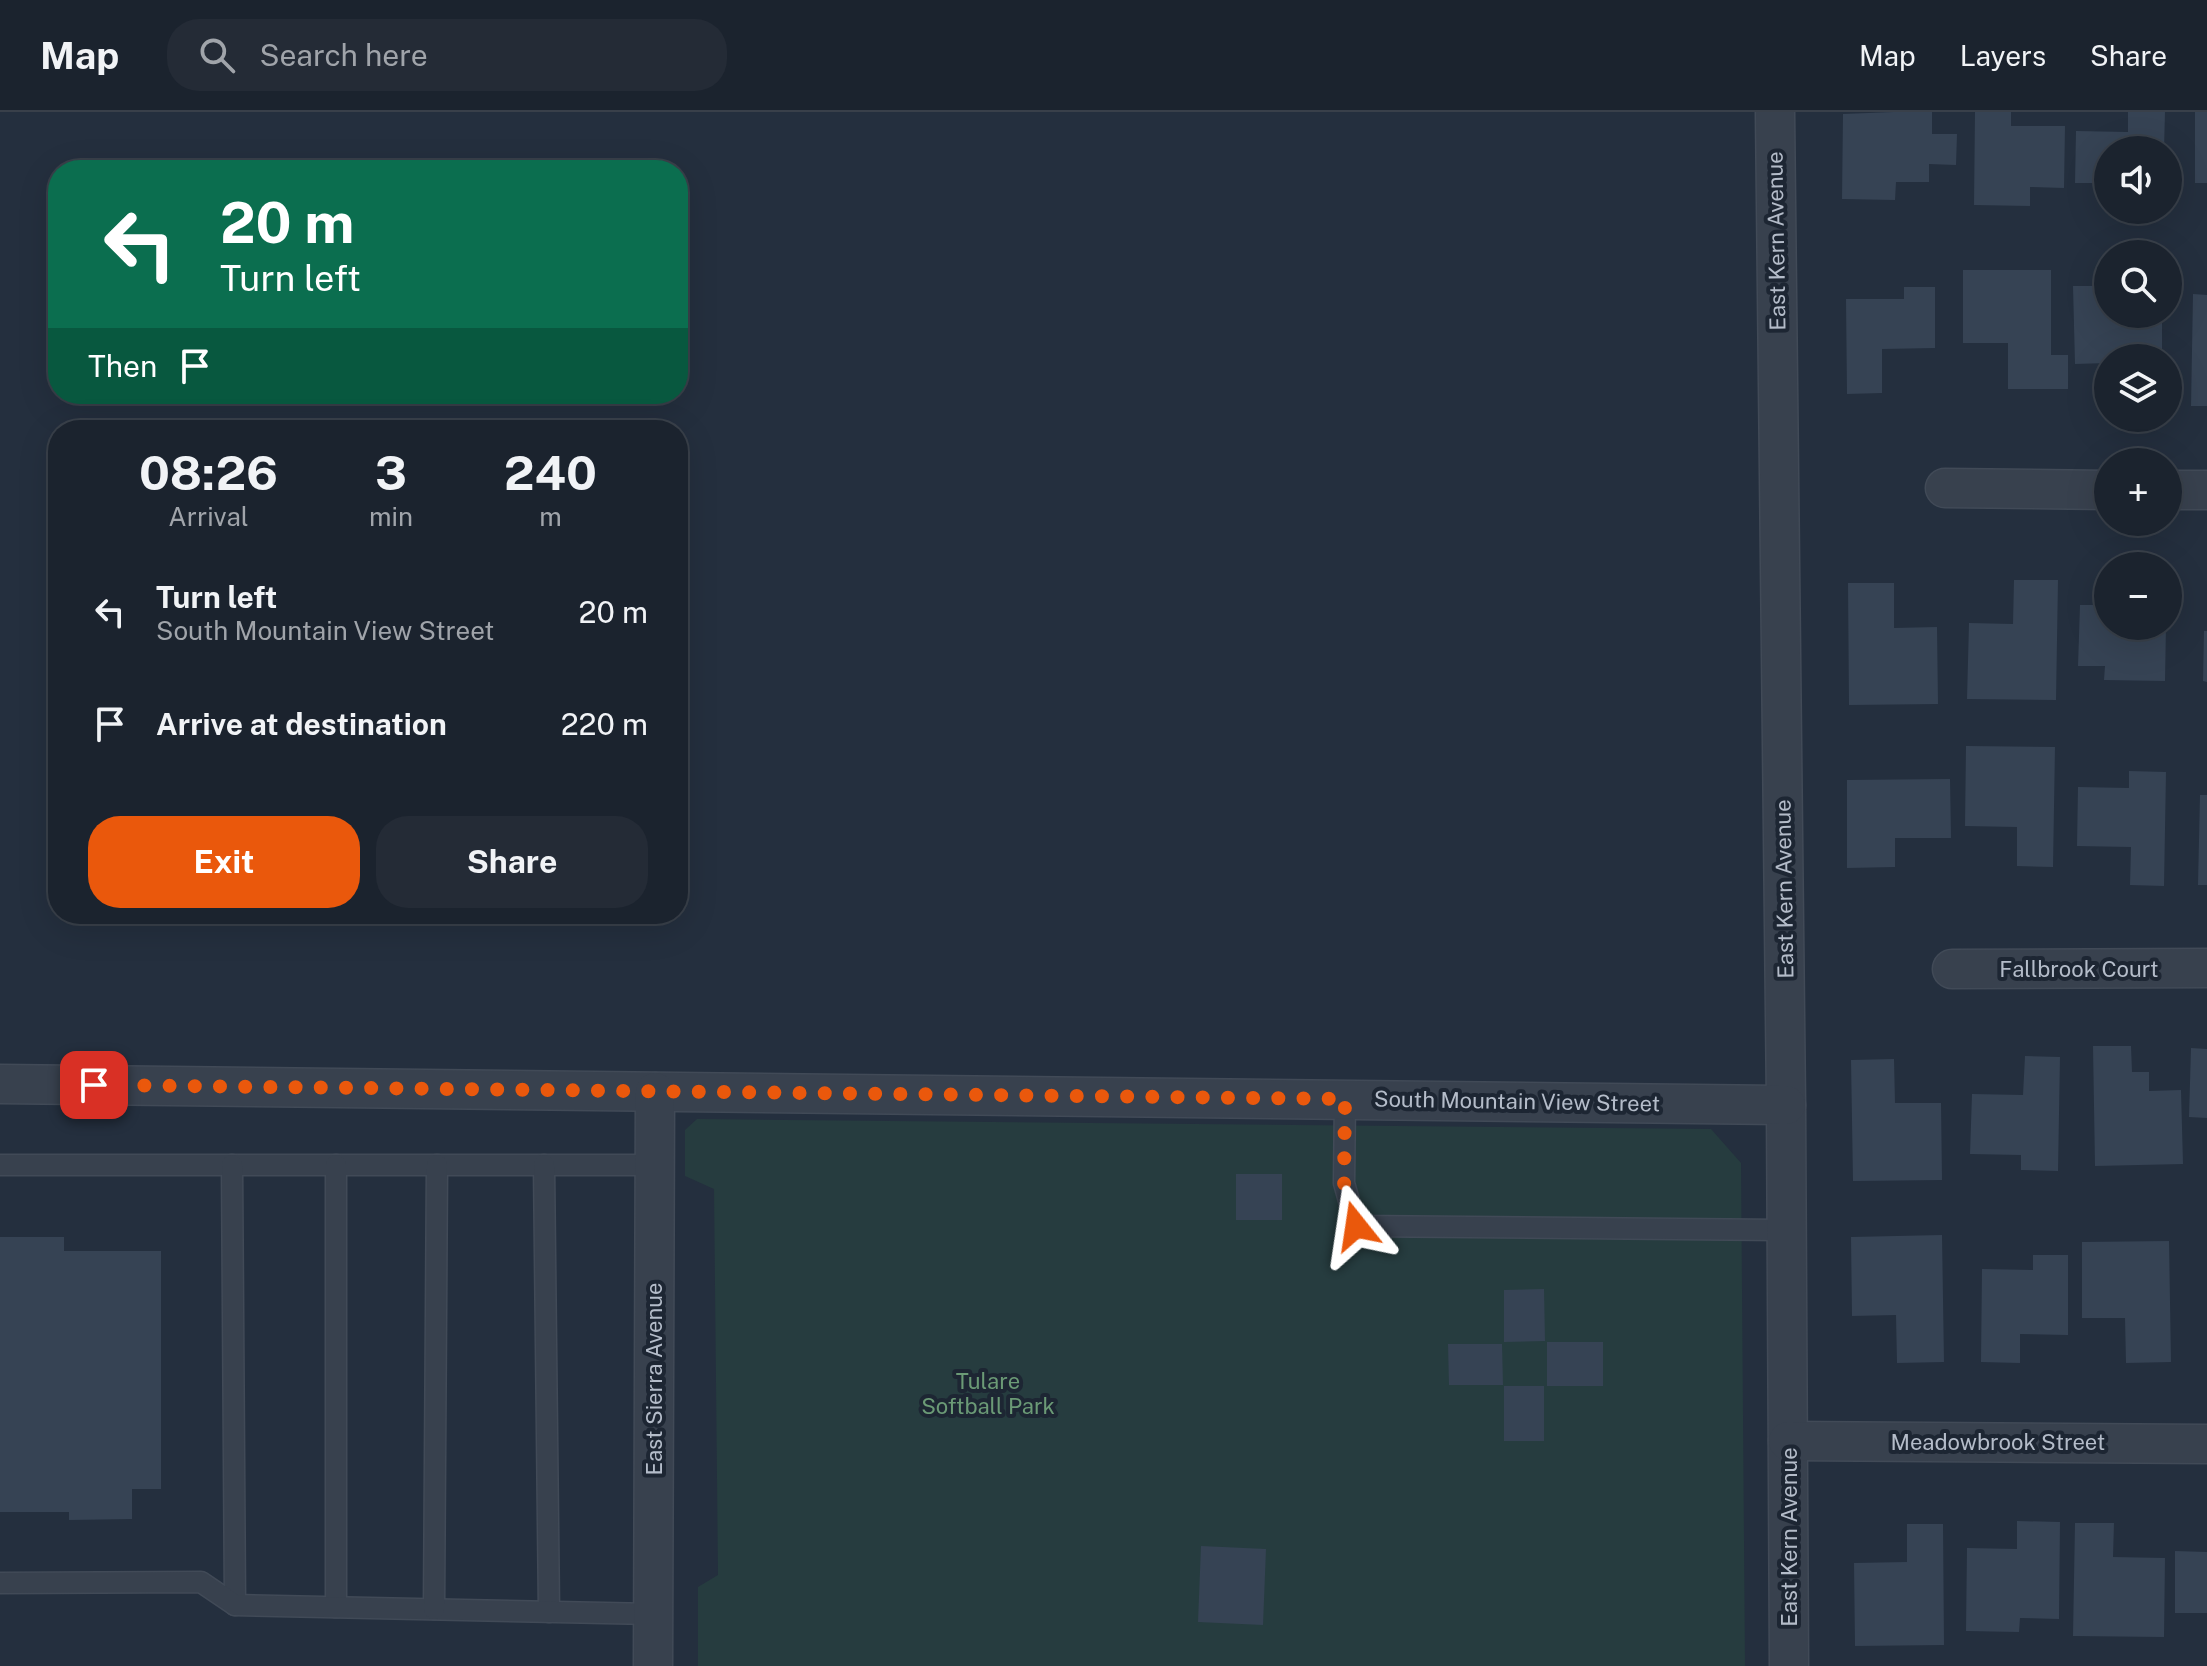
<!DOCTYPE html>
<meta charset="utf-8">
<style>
:root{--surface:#1b232e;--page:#242b36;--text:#f1f3f6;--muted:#a0a4aa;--line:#39404a;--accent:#ea580c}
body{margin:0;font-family:"Public Sans",sans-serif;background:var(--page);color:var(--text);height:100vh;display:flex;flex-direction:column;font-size:30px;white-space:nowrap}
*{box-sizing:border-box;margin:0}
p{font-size:26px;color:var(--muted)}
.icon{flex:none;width:44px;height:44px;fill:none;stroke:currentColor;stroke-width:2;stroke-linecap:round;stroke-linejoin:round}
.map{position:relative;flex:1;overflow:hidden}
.side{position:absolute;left:48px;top:308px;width:640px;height:504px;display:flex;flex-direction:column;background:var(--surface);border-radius:32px;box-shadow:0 8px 32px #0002,0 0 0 2px var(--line)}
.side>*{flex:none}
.top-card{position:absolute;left:48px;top:48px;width:640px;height:244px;border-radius:32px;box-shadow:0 8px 32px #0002,0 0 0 2px var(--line);background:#0b6e4f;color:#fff;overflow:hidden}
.fabs{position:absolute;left:2094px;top:24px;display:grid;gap:16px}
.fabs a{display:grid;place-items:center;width:88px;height:88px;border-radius:50%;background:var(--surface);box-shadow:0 8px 32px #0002,0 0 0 2px var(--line);font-size:40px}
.pin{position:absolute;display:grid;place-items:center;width:68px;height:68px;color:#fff;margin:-34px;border-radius:16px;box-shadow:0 4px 12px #0006}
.me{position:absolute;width:88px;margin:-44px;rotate:345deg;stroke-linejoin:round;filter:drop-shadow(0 0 6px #0008)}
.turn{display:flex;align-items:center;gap:28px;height:168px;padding:0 40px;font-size:36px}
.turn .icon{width:104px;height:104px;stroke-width:2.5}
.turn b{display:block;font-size:56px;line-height:68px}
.then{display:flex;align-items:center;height:76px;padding:0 40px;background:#0003;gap:16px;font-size:30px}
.eta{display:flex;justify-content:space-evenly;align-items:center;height:136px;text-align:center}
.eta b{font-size:48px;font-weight:700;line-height:56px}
.cta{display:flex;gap:16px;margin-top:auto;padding:16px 40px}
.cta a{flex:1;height:92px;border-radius:32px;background:var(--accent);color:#fff;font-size:32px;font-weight:700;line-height:92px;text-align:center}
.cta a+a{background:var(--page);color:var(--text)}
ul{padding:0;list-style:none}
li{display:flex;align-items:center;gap:24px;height:112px;padding:0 40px}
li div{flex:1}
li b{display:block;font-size:30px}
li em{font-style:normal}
header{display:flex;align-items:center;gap:48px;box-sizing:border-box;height:112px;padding:0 40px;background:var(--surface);border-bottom:2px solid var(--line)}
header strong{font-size:38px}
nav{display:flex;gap:44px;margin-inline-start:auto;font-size:28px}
.search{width:560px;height:72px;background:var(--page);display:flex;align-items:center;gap:20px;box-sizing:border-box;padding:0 28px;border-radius:32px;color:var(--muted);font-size:30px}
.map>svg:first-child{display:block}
</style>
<header>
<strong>Map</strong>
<div class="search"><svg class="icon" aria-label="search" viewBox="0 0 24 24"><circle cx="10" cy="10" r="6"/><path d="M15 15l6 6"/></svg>Search here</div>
<nav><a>Map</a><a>Layers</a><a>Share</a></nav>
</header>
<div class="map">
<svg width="2207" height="1554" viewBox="0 0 2207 1554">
<rect width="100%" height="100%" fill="#242f3e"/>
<polygon fill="#263c3f" points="697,1007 1711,1017 1741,1051 1745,1554 698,1554 698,1475 718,1463 714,1077 685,1064 685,1018"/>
<g fill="#364354">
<polygon points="1893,0 1932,0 1932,22 1957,22 1956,53 1929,52 1929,70 1896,70 1895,88 1842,87 1843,2"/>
<polygon points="1975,0 2011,0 2011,14 2065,14 2064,76 2030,75 2030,94 1974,93"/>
<polygon points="2128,0 2165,0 2164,38 2108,38 2108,71 2075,71 2076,19 2128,20"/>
<rect x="2195" y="0" width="12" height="71"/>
<polygon points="1963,158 2051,158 2051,243 2068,243 2068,277 2008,277 2008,231 1963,231"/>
<polygon points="2073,174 2108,174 2108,202 2162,202 2162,246 2108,246 2108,251 2075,252"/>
<polygon points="1904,175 1935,175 1935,236 1882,237 1882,281 1847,282 1846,187 1904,187"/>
<polygon points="2193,182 2207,183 2207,294 2191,294"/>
<polygon points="2014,468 2058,468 2056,588 1967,587 1969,511 2013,512"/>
<polygon points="1848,471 1894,471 1894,516 1937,515 1938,592 1849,593"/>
<polygon points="2080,493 2108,493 2108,514 2166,514 2165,569 2104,568 2105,554 2078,554"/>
<polygon points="2204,519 2207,519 2207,570 2203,569"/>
<polygon points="1966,634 2055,635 2053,755 2017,754 2017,715 1965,714"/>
<polygon points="2129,659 2166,660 2164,774 2130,773 2131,735 2077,734 2078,675 2129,676"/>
<polygon points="1950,667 1951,726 1895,726 1895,755 1847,756 1847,668"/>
<polygon points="2200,683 2207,683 2207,773 2198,773"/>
<polygon points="2093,934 2131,934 2132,960 2149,960 2149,979 2181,978 2183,1052 2095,1054"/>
<polygon points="2191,936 2207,937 2207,1006 2189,1005"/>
<polygon points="2025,944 2060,945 2058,1059 2021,1058 2021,1043 1970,1042 1972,982 2023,983"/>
<polygon points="1894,947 1895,991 1941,991 1942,1068 1853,1069 1851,948"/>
<rect x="1236" y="1062" width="46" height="46"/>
<polygon points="1942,1123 1944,1250 1897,1251 1896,1203 1852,1204 1851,1125"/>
<polygon points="0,1125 64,1125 64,1139 161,1139 161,1377 132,1377 132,1407 69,1408 69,1400 0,1400"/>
<polygon points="2169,1129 2171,1250 2126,1251 2125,1206 2082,1206 2082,1130"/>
<polygon points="2033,1143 2068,1143 2068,1223 2020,1222 2020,1251 1981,1250 1982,1157 2033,1158"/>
<polygon points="1544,1177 1545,1229 1504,1230 1504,1178"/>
<rect x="1547" y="1230" width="56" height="44"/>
<polygon points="1448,1232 1502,1232 1503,1273 1449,1273"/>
<rect x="1504" y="1274" width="40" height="55"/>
<polygon points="2017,1409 2060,1410 2059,1507 2020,1506 2019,1520 1966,1519 1967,1436 2017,1437"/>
<polygon points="2075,1411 2114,1411 2113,1445 2165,1446 2164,1525 2073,1524"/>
<polygon points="1907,1412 1943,1412 1944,1533 1855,1534 1854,1451 1907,1450"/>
<polygon points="1201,1434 1266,1437 1263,1513 1198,1510"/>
<polygon points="2175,1439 2207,1440 2207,1501 2175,1501"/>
</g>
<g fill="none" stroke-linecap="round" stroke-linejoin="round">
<g stroke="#414a57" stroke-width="23">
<g id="lane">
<polyline points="1345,987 1344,1071 1356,1114 1787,1118"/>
<polyline points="0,1053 655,1053"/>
<polyline points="232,1053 235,1493"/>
<polyline points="336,1053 336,1495"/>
<polyline points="544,1053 549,1500"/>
<polyline points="0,1471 201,1470 235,1493 653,1502"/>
<polyline points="434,1497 437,1053"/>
</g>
</g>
<g stroke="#414a57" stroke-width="41">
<g id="street">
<polyline points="1775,0 1786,993 1789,1554"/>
<polyline points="1945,376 2108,378"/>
<polyline points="2168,378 2207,378"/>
<polyline points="1952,857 2207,856"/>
<polyline points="0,972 1786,993"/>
<polyline points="1788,1329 2207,1332"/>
<polyline points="653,1554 655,980"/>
</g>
</g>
<use href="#lane" stroke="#38414e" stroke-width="20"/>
<use href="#street" stroke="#38414e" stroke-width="38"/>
</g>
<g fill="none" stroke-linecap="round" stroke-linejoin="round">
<polyline stroke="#ea580c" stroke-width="14" stroke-dasharray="0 25.2" points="94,973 1345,987 1344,1071 1356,1114"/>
</g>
<g text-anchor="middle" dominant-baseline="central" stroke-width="8" stroke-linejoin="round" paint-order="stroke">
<g font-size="22" fill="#b4bcc9" stroke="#1d2633">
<text transform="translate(1776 129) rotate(-91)">East Kern Avenue</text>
<text transform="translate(1784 777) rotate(-91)">East Kern Avenue</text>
<text x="2079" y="857">Fallbrook Court</text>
<text transform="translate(1517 989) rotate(1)">South Mountain View Street</text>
<text transform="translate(654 1267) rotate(-90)">East Sierra Avenue</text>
<text x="1998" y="1330">Meadowbrook Street</text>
<text transform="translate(1789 1425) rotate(-90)">East Kern Avenue</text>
</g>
<g font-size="22" fill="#6b9a76" stroke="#1d2633">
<text x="988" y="1269">Tulare<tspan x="988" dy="25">Softball Park</tspan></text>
</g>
</g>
</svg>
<div class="fabs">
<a><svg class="icon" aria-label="sound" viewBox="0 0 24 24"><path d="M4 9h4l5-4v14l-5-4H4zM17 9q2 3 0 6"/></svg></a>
<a><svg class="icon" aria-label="search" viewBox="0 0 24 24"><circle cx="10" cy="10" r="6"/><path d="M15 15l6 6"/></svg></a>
<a><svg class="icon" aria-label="layers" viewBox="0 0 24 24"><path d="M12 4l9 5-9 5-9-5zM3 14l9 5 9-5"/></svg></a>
<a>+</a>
<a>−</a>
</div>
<div class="pin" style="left:94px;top:973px;background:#d93025"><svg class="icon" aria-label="arrive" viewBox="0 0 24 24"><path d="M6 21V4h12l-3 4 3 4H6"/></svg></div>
<svg class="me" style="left:1356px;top:1114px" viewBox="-20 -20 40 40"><path d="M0-17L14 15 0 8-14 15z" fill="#ea580c" stroke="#fff" stroke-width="4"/></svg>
<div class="top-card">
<div class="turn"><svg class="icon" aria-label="left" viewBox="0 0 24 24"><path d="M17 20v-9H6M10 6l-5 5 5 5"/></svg><div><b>20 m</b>Turn left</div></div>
<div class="then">Then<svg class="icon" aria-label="arrive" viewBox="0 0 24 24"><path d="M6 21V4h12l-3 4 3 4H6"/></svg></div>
</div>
<section class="side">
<div class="eta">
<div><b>08:26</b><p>Arrival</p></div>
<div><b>3</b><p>min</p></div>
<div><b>240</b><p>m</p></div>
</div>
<ul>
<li><svg class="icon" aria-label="left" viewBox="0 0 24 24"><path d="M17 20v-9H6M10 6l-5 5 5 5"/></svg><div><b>Turn left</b><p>South Mountain View Street</p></div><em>20 m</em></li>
<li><svg class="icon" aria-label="arrive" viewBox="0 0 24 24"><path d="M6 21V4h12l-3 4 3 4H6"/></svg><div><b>Arrive at destination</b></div><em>220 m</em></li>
</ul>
<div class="cta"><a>Exit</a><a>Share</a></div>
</section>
</div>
